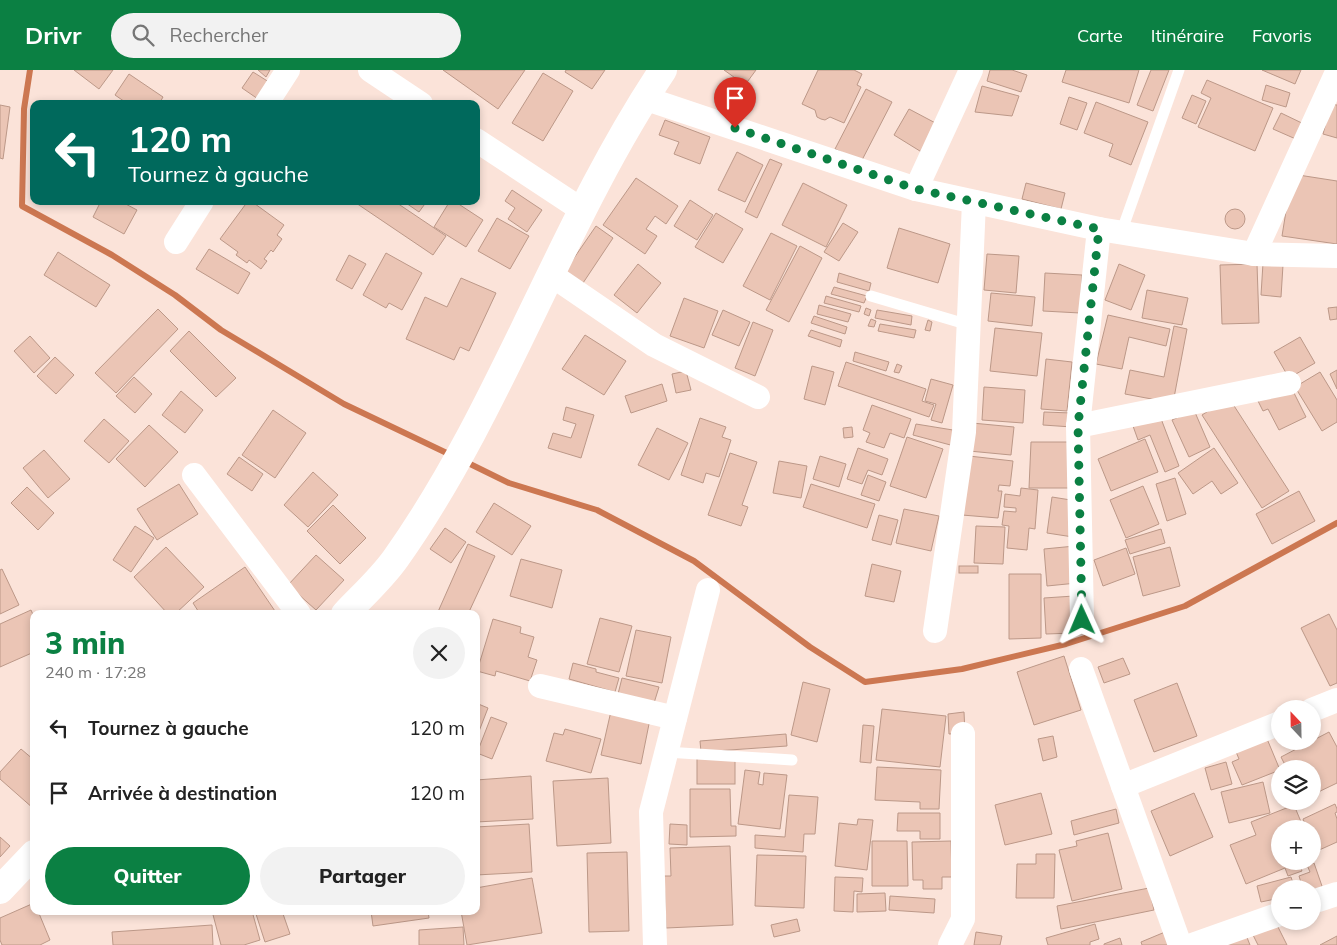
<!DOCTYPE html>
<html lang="fr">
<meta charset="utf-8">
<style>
:root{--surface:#fff;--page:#f2f2f2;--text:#222;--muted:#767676;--accent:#0b8043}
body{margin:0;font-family:Mulish,sans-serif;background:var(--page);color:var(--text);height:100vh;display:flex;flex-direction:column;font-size:19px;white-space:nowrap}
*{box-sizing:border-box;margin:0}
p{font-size:16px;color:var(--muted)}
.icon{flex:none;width:28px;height:28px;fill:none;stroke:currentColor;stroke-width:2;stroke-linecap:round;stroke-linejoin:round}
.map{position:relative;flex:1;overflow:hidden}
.details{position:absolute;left:30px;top:540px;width:450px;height:305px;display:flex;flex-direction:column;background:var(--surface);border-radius:10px;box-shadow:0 2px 8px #0003}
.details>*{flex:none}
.hud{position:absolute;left:30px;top:30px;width:450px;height:105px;border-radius:10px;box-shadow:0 2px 8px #0003;background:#00695c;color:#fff;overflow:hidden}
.needle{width:32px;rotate:338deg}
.controls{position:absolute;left:1271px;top:630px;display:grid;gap:10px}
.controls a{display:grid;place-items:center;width:50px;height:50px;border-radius:50%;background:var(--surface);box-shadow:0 2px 8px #0003;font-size:25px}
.pin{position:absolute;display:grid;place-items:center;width:42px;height:42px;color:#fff;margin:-51px -21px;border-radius:50% 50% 50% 0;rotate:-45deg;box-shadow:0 0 5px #0007}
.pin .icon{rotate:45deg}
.me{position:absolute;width:55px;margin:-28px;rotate:359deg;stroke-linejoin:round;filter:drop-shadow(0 0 4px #0008)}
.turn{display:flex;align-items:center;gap:18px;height:105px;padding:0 15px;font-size:22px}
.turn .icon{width:65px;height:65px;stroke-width:2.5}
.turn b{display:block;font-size:35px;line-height:42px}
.round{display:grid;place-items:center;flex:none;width:52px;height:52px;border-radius:26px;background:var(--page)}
.summary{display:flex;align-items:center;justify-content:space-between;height:85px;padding:0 15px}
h1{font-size:30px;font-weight:800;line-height:38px;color:var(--accent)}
.button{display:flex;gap:10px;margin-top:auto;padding:10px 15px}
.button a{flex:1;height:58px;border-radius:30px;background:var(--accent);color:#fff;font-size:20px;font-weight:800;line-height:58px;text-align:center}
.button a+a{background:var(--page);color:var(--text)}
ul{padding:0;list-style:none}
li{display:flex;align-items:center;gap:15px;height:65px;padding:0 15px}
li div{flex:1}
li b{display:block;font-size:19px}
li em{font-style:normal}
header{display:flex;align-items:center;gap:30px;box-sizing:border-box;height:70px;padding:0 25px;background:var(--accent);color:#fff}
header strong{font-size:24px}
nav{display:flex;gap:28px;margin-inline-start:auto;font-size:18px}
.search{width:350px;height:45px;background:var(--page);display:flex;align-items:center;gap:12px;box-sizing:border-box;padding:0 18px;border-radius:28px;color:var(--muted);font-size:19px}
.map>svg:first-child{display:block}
</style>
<header>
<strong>Drivr</strong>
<div class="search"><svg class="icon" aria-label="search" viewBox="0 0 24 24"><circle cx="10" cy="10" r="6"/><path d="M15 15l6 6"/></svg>Rechercher</div>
<nav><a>Carte</a><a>Itinéraire</a><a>Favoris</a></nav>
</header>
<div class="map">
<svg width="1337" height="875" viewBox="0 0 1337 875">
<rect width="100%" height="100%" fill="#fbe3d9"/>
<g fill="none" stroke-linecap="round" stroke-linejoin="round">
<g stroke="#cc7751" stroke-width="6">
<polyline points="30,0 24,39 22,136 112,185 175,225 221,260 344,334 453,386"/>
<polyline points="464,391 509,413 597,440 694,491 810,577 865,612 962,599 1066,574 1185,536 1337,453"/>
</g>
</g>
<g fill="#ebc5b5" stroke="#bc9888">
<polygon points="74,0 113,0 99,19"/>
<polygon points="258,0 270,0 266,7"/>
<polygon points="443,0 525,0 498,39"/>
<polygon points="566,0 605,0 592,19 565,2"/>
<polygon points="724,0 756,0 745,15"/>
<polygon points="818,0 854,0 862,4 857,15 861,17 844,53 830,47 825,50 821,49 817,47 815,40 802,34"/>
<polygon points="990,0 1012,0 1027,5 1021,22 987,11"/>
<polygon points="1066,0 1139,0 1129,33 1062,12"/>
<polygon points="1151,0 1169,0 1153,41 1137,35"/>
<polygon points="1262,0 1301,0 1295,14"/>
<polygon points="253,2 269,12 258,29 242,18"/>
<polygon points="543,3 573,21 543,71 512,53"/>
<polygon points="129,4 163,27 159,34 128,34 115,25"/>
<polygon points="1207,10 1273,38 1255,81 1198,57 1211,28 1201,23"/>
<polygon points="1266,15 1290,23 1286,37 1262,30"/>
<polygon points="982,16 1019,26 1012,46 975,42"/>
<polygon points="866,19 892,32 861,92 835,79"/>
<polygon points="1192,25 1206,31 1196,54 1182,48"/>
<polygon points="1069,27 1087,33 1077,60 1060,54"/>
<polygon points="1096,32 1148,52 1131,95 1109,86 1113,74 1084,63"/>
<polygon points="1331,34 1337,35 1337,68 1323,64"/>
<polygon points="0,35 10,37 3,89 0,88"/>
<polygon points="909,39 943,57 928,86 894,65"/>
<polygon points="1281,43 1306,55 1298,70 1273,59"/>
<polygon points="665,50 710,67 700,94 674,84 679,72 659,65"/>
<polygon points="737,82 763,95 745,132 718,120"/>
<polygon points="770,89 782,94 757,148 745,142"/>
<polygon points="1292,104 1337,111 1337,174 1282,166"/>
<polygon points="636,108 678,136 666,154 655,146 646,159 657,166 645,184 603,155"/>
<polygon points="803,113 847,135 826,177 782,155"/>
<polygon points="1026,113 1065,123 1061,139 1022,129"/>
<polygon points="512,120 542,140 527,162 508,149 515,138 505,131"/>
<polygon points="690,130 713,145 697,170 674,156"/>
<polygon points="101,131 120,131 137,140 124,164 93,147"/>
<polygon points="248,131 251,131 284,155 277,165 282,169 273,182 271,180 264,189 267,191 261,199 249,190 247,193 236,185 238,182 220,169"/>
<polygon points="353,131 394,131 446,166 433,185"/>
<polygon points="403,131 427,131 419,142"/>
<polygon points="450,131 454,131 483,150 466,177 434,157"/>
<circle cx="1235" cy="149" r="10"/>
<polygon points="716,143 743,159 723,193 695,177"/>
<polygon points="497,148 529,166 510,199 478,181"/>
<polygon points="843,153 858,162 839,191 824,182"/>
<polygon points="596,156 613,168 581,216 563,204"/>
<polygon points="899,158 950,174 938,213 887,198"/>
<polygon points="771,163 797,176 770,230 743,216"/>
<polygon points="800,176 822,188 789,252 766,240"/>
<polygon points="209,179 250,203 238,224 196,199"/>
<polygon points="58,182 110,215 96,237 44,205"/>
<polygon points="386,183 422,203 402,240 389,233 386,238 363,225"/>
<polygon points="987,184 1019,186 1016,223 984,220"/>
<polygon points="349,185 366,194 352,219 336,210"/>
<polygon points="1263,193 1283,195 1281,227 1261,225"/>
<polygon points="638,194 661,213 637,243 614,225"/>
<polygon points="1119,194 1145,205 1131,240 1105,230"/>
<polygon points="1257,194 1259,253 1222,254 1220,195"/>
<polygon points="839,203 871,213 869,221 837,212"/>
<polygon points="1045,203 1082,205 1080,243 1043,241"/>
<polygon points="461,208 496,223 469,281 460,277 454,290 406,269 425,227 447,237"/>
<polygon points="834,217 867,226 864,233 831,224"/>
<polygon points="1147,220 1188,228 1182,255 1142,248"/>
<polygon points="991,223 1035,227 1032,256 988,251"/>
<polygon points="826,226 861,236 859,242 824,233"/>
<polygon points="684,228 718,241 704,278 670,266"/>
<polygon points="819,235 851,244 848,252 817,244"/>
<polygon points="1337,237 1337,249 1330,250 1328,238"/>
<polygon points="866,238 871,240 869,246 864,244"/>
<polygon points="158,239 178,259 116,323 95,303"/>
<polygon points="723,240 750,252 739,276 712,265"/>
<polygon points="877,240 912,246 911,255 875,248"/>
<polygon points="1108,245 1170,259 1166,276 1129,267 1122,299 1096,294"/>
<polygon points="814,246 847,257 845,264 811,253"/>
<polygon points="871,249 876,251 874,257 868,256"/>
<polygon points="928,250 932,252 930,261 925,260"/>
<polygon points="753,252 773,260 755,306 735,298"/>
<polygon points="880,254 916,260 914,268 878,261"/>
<polygon points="1174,256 1187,259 1173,333 1125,324 1130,300 1164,307"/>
<polygon points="995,258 1042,263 1037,306 990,301"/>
<polygon points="811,260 842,270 840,277 808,266"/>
<polygon points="189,261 236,308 216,327 170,281"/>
<polygon points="585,265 626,291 604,325 562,299"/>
<polygon points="30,266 50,288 34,303 14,281"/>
<polygon points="1300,267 1315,293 1289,308 1274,282"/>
<polygon points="855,282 889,292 886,301 853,291"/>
<polygon points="55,287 74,305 56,324 37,306"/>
<polygon points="1046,289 1072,292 1067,341 1041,339"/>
<polygon points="846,292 926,319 922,331 934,335 929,347 838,316"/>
<polygon points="897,294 902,296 899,303 894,302"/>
<polygon points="812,296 834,302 825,335 804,329"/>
<polygon points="1337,300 1337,319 1330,304"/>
<polygon points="686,301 691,320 676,323 672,304"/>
<polygon points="1320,302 1337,330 1337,352 1322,361 1295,317"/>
<polygon points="134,307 152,324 135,343 116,326"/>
<polygon points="931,309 953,315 942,353 931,350 936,334 925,331"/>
<polygon points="662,314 667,331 631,343 625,326"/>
<polygon points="1290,315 1306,347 1279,360 1268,339 1263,341 1258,331"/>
<polygon points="984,317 1025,320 1023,353 982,350"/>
<polygon points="181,321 203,340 185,363 162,345"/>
<polygon points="1229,328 1289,421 1262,438 1202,345"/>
<polygon points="872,335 911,349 904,368 890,363 884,378 866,372 870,363 863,360"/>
<polygon points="566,337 594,345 581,388 548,378 553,363 571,368 576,354 563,350"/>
<polygon points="273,340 306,363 275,408 242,385"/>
<polygon points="1194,340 1210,377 1189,387 1172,350"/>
<polygon points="1044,342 1072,343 1072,357 1043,355"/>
<polygon points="1160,346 1179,396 1165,402 1150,365 1138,370 1133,356"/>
<polygon points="700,348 726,357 722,367 731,370 719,407 706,403 703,413 681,405"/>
<polygon points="104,349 129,371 109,393 84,371"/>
<polygon points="972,353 1014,357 1011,385 969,381"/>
<polygon points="916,354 959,361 958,377 913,365"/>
<polygon points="149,355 178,382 145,417 116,389"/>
<polygon points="852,357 853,367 844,368 843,358"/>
<polygon points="657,358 688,373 669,410 638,395"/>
<polygon points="907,367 943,379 926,428 890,416"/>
<polygon points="1145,369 1158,402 1111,421 1098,389"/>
<polygon points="1031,372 1070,372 1069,418 1029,418"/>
<polygon points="858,378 888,389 882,405 868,400 862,414 847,409"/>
<polygon points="1214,378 1238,413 1221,424 1212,411 1193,424 1178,403"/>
<polygon points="44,380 70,409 48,428 23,398"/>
<polygon points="730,383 757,392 742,435 748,437 741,456 708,445"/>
<polygon points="820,386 846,394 839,417 813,409"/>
<polygon points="969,386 1013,391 1010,416 999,415 998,421 1002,421 998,448 962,445"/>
<polygon points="239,387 263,404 252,421 227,404"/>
<polygon points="779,391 807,396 801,428 773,423"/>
<polygon points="313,402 338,425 308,457 284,435"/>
<polygon points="868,405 886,412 879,431 861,425"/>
<polygon points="1175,408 1186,444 1167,451 1156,414"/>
<polygon points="179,414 198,444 157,470 137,439"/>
<polygon points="811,414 875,434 867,458 803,437"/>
<polygon points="1143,416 1159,454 1126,468 1110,430"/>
<polygon points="27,417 54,443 38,460 11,433"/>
<polygon points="1021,418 1038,420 1035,459 1029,458 1027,480 1007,478 1009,456 1002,455 1004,441 1016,442 1016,438 1004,437 1005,424 1020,426"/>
<polygon points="1299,421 1315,451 1272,474 1256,444"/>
<polygon points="1052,427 1077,431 1073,467 1047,463"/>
<polygon points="494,433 531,456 512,485 476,462"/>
<polygon points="333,435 366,468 340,494 307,461"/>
<polygon points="904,439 939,446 931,481 896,473"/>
<polygon points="879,445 898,450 891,475 872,470"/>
<polygon points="135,456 154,468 131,502 113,490"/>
<polygon points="976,456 1005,457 1003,494 974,493"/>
<polygon points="445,458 466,472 451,493 430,479"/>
<polygon points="1161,459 1165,473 1130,484 1125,470"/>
<polygon points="468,474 495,486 468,544 437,544"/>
<polygon points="1075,476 1077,513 1047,516 1044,479"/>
<polygon points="166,477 204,517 175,544 168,544 134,507"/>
<polygon points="1170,477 1180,516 1143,526 1133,487"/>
<polygon points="1126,478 1135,504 1103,516 1094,490"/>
<polygon points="316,485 344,510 316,540 288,515"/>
<polygon points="521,489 562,500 552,538 510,526"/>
<polygon points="872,494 901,501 894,532 865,526"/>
<rect x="959" y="496" width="19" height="7"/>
<polygon points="245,497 277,544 200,544 193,533"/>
<polygon points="2,499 19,535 0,544 0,500"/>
<polygon points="1009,504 1041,504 1041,568 1009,569"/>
<polygon points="1074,526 1076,563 1046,564 1044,528"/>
<polygon points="31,540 34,547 34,582 0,597 0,554"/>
<polygon points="1329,544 1337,560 1337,613 1330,616 1301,558"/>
<polygon points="600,548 632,556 619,602 587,594"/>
<polygon points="493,549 521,557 520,563 534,567 528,587 537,590 530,611 496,601 495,606 477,601"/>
<polygon points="636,560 671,567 662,613 626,606"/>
<polygon points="1064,586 1081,640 1034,655 1017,602"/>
<polygon points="1123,588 1130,604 1104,613 1098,597"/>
<polygon points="573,593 596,599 596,602 619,608 615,622 569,609"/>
<polygon points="622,608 659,617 654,633 618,624"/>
<polygon points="803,612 830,619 817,672 791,665"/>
<polygon points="1177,613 1197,666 1154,682 1134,630"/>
<polygon points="476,633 488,638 476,669"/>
<polygon points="882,639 946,646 940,697 876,690"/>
<polygon points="611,641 650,649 641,694 601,685"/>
<polygon points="964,642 965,663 949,664 948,644"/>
<polygon points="491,647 507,653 492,689 477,683"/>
<polygon points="863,655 874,656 871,693 860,692"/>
<polygon points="565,659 601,669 591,703 546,691 554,663 563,665"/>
<polygon points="1329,662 1337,677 1337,713 1312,725 1312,699 1287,699 1281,687"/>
<polygon points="786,664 787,676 701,682 700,671"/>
<polygon points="1265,664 1280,700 1242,715 1232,692 1239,689 1234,677"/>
<polygon points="1053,666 1057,687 1043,691 1038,669"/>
<polygon points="21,679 34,690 34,739 0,709 0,702"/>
<rect x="697" y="688" width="38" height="26"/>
<polygon points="1226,692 1232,714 1211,720 1205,698"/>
<polygon points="877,697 941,700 939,739 920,739 920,732 875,730"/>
<polygon points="745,700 760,702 758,714 763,715 764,703 787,705 780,759 738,754"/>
<polygon points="531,706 533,749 476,752 476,710"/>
<polygon points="608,708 611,773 557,776 553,711"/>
<polygon points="1263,712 1270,743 1229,753 1221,722"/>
<polygon points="690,719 730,719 731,756 736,756 736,766 690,767"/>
<polygon points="1041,723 1052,764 1005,775 995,735"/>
<polygon points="1194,723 1213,767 1170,786 1151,741"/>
<polygon points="789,725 818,727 815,764 804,764 803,782 755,778 755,765 785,767"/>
<polygon points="1335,734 1337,739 1337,742 1335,743 1337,749 1337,772 1317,781 1312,771 1312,759 1307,759 1303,749"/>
<polygon points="1294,735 1304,759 1280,759 1280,791 1305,791 1299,794 1302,801 1288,806 1285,798 1246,814 1230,775 1256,765 1251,752"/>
<polygon points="1116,739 1119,753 1074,765 1071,751"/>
<polygon points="898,743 940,743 940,769 920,769 920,761 897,761"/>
<polygon points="858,749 873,750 867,800 835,796 839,753 857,755"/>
<polygon points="529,754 532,802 476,805 476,757"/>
<polygon points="670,754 687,755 687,775 669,774"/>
<polygon points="1108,763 1122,819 1072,831 1059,780 1077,776 1076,771"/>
<polygon points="0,767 10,776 0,787"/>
<polygon points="872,771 907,771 908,816 872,816"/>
<polygon points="951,771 952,807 942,807 942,819 923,819 923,810 913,810 912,772"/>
<polygon points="730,776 733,855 666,858 664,806 671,806 670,778"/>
<polygon points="627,782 629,861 589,862 587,783"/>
<polygon points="1036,784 1055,784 1054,828 1016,828 1017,794 1036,794"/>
<polygon points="757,785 806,786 804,838 755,836"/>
<polygon points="1314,793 1323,819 1312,822 1312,819 1303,819 1299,806 1310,802 1307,795"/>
<polygon points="835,807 863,808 862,822 854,821 853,842 834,841"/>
<polygon points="1291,807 1295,819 1280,819 1280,828 1261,832 1257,816"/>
<polygon points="532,808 542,863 467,875 461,841 476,841 476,818"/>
<polygon points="1149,818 1154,840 1061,859 1057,836"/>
<polygon points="885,823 886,841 857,842 857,824"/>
<polygon points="890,826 935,829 934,843 889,840"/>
<polygon points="34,833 34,841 38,841 50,870 40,875 2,875 0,870 0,848"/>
<polygon points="212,841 252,841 260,870 244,875 221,875"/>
<polygon points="255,841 282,841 290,864 265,872"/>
<polygon points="371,841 428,841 429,848 373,856"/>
<polygon points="797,849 800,861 774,867 771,855"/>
<polygon points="1276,853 1287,875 1258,875 1253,865"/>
<polygon points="1095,854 1099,869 1090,872 1090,875 1048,875 1046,868"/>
<polygon points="212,855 213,875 113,875 112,862"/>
<polygon points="463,857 464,875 419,875 419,860"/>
<polygon points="976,862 1002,866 1000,875 974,875"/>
<polygon points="1165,862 1171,875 1142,875 1141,872"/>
<polygon points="1246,865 1250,875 1221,875"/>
<polygon points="1337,866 1337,875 1320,875"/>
<polygon points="1120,868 1122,875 1104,875 1104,874"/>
</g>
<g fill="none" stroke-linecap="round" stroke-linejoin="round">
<g stroke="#fff" stroke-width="11">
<polyline points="1121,163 1179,0"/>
<polyline points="871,226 969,255"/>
<polyline points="666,682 792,690"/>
</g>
<g stroke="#fff" stroke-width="24">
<polyline points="370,0 421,34"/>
<polyline points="644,28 916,119 1099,159 1254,184 1337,186"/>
<polyline points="266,34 288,0"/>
<polyline points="476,70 582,140"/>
<polyline points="916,119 971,0"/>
<polyline points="176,172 202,131"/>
<polyline points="1254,184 1337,2"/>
<polyline points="550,204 654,275 758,327"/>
<polyline points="1078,356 1289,313"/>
<polyline points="194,405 299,544"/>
<polyline points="1082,550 1078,356 1099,159"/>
<polyline points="935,561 964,362 974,132"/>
<polyline points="1081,599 1180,875"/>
<polyline points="540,616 675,648"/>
<polyline points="1312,640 1337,630"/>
<polyline points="1123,716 1280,653"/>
<polyline points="1312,832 1337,824"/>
<polyline points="655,875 651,742 708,520"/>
<polyline points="950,875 963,849 963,664"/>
<polyline points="1192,875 1280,844"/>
</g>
<g stroke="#fff" stroke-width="28">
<path d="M345,544c17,-18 37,-36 51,-56 107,-151 164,-334 267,-488"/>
<polyline points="0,820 34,784"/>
</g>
</g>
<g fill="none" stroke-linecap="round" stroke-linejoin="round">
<polyline stroke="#0b8043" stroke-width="9" stroke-dasharray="0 16.2" points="735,58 916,119 1099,159 1078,356 1082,550"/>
</g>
</svg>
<div class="controls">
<a><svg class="needle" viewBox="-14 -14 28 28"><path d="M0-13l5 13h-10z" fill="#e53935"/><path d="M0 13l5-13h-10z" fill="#767676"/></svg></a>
<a><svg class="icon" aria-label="layers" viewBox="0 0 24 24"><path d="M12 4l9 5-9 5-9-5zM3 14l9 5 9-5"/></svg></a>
<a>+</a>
<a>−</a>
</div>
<div class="pin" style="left:735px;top:58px;background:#d93025"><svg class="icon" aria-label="arrive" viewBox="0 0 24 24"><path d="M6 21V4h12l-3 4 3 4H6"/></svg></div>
<svg class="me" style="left:1082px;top:550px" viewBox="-20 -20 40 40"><path d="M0-17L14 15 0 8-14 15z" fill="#0b8043" stroke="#fff" stroke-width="4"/></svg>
<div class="hud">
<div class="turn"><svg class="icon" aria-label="left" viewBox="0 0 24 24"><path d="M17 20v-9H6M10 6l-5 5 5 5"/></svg><div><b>120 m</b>Tournez à gauche</div></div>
</div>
<section class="details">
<div class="summary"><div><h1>3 min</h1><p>240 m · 17:28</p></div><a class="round"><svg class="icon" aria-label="close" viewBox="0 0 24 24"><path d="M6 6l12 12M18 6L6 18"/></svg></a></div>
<ul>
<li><svg class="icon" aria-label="left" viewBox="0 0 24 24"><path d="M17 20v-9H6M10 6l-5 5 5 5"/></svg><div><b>Tournez à gauche</b></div><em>120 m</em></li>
<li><svg class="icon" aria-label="arrive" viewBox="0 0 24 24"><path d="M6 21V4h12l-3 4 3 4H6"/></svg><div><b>Arrivée à destination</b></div><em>120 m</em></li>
</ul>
<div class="button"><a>Quitter</a><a>Partager</a></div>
</section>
</div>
